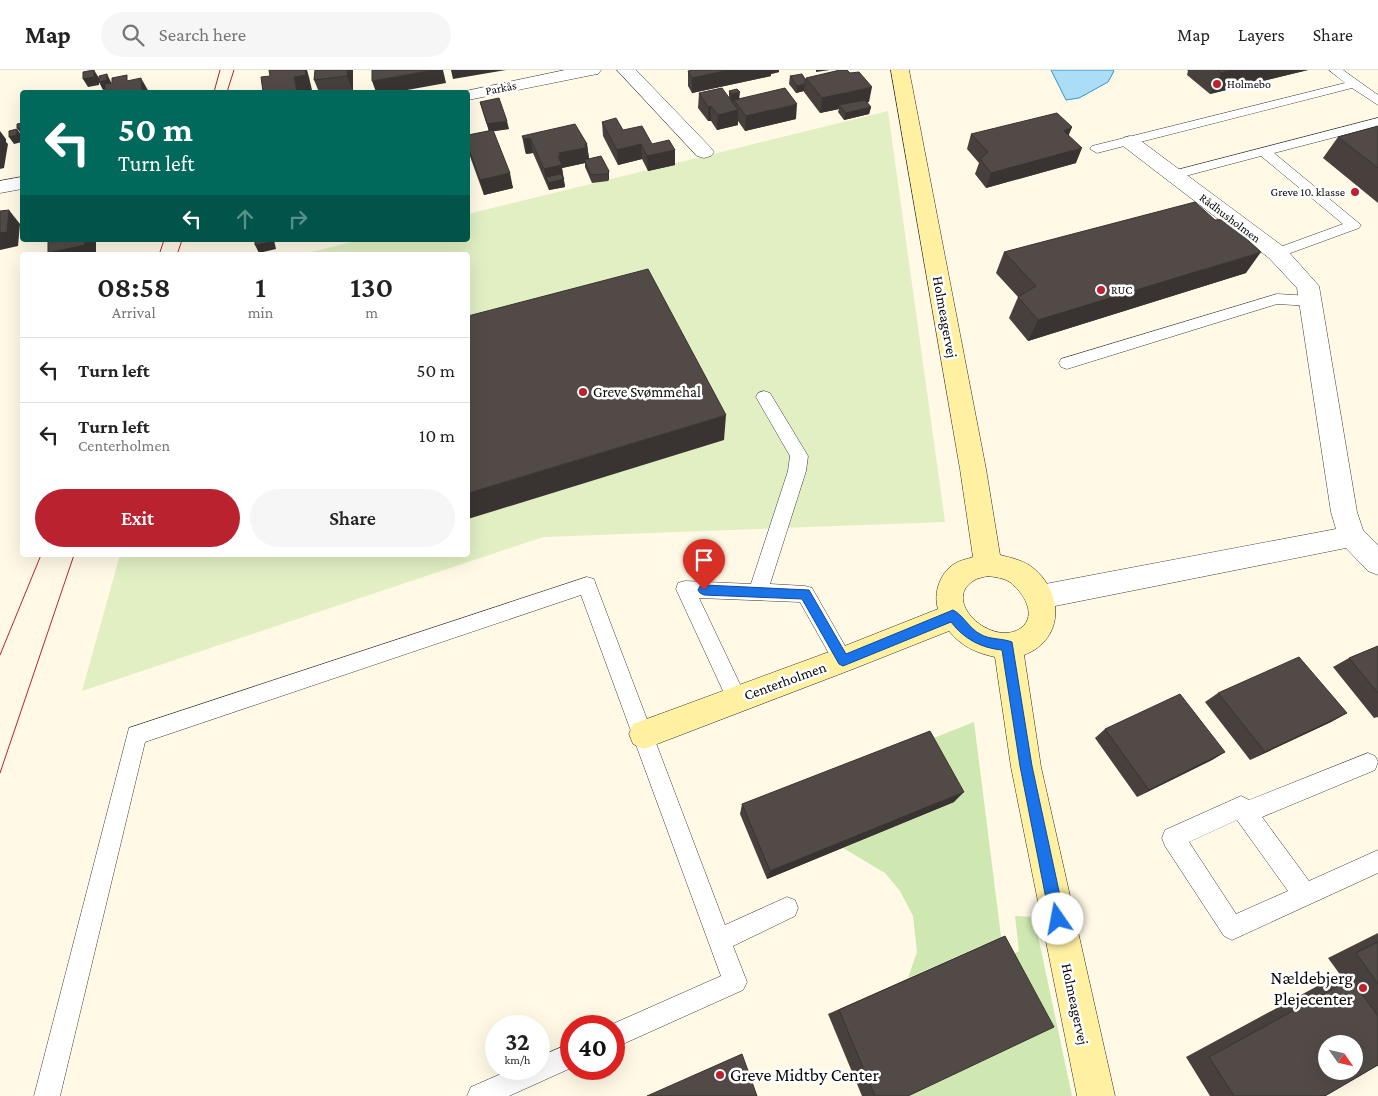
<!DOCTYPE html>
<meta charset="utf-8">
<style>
:root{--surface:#fff;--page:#f6f6f6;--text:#222;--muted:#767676;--line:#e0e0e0;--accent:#b9222e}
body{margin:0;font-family:"Crimson Pro",serif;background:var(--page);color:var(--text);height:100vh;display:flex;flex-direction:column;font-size:19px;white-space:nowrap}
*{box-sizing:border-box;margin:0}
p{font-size:16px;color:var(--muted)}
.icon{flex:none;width:28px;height:28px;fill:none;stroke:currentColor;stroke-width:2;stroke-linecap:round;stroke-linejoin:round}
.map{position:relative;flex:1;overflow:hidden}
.panel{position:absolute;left:20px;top:182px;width:450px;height:305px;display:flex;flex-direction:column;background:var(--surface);border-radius:5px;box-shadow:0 5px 20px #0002}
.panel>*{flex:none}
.guide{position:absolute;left:20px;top:20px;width:450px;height:152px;border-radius:5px;box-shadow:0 5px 20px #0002;background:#00695c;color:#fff;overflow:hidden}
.needle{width:32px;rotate:124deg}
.tools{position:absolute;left:1318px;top:965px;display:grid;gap:10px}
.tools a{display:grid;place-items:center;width:45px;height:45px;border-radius:50%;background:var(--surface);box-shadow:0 5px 20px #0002;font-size:25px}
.speed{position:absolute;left:485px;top:945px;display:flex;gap:10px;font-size:25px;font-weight:700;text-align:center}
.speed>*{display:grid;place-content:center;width:65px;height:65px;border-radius:50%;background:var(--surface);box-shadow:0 5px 20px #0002;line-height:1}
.speed small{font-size:12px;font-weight:400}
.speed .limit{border:8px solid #d22;background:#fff;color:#111}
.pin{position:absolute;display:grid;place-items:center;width:42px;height:42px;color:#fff;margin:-51px -21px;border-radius:50% 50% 50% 0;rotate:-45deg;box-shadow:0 0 5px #0007}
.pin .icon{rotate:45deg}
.me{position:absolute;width:55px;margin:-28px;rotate:348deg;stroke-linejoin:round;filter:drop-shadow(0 0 4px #0008)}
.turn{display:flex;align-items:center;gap:18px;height:105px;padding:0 15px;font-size:22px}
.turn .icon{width:65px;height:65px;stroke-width:2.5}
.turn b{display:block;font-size:35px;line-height:42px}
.lanes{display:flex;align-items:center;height:48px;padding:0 15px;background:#0003;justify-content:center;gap:25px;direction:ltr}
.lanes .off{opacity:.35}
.eta{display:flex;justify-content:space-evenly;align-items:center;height:85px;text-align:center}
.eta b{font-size:30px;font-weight:600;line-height:35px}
.cta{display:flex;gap:10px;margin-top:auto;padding:10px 15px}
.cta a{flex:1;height:58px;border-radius:30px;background:var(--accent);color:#fff;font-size:20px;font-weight:600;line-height:58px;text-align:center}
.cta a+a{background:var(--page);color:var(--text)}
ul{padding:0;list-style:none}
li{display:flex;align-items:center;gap:15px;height:65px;padding:0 15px;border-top:1px solid var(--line)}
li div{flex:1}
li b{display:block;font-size:19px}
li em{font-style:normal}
header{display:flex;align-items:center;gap:30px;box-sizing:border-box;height:70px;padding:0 25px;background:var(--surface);border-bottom:1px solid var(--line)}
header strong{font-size:24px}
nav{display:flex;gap:28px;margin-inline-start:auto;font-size:18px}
.search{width:350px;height:45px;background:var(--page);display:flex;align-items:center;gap:12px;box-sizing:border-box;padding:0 18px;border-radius:28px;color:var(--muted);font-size:19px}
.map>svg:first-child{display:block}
</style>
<header>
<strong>Map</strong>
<div class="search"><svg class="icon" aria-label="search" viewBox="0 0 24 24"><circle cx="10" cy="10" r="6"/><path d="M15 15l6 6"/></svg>Search here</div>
<nav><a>Map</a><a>Layers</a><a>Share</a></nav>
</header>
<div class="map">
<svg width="1378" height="1026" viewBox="0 0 1378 1026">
<rect width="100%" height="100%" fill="#fff9e6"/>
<g fill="#cfe8b1">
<polygon points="974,652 1002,874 983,875 908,908 917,882 913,846 900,821 885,803 843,778 953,732 921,673"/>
<polygon points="1015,846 1034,847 1072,1026 887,1026 994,896 1019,881"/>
</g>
<polygon fill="#e1efc3" points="888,41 945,452 543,467 82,621 120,485 468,485 468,185 299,185 360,170 468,170 468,144"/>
<polygon fill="#abddf6" stroke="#3195ce" points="1051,0 1113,0 1114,1 1108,12 1079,28 1066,30"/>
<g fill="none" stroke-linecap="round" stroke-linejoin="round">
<g stroke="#3c3c3c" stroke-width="1">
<g id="lane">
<polygon points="1329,0 1343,0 1378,25 1378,35 1352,18 1097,83 1090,79 1092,76 1345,13"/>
<polygon points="1378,48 1378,56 1274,83 1361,155 1359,158 1277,188 1272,186 1270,183 1272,180 1343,154 1261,86 1174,109 1167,105 1169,102"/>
<polygon points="1277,224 1311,226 1316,227 1319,231 1316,235 1311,236 1277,234 1067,299 1061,297 1059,293 1061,289"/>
<polygon points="764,321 770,323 808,386 806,401 770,514 805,516 812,518 853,590 850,596 843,599 836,596 800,532 699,528 747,629 744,636 737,638 730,636 676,519 678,513 685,511 751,514 788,401 790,386 756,327 758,323"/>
<polygon points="587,507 594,509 596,515 725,855 787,827 795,830 798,838 795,846 733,876 747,912 743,920 614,978 614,956 608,956 721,906 581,525 145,672 60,1026 34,1026 129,658"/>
<path d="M1368,683l7,3 3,6 -3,8 -113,47 47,64 69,-31v23l-146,67 -8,-4 -59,-90 -3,-8 3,-8 76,-34 8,4zM1237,750l51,71 -52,23 -47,-72z"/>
<polygon points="571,973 571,998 509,1026 467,1026 471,1017 512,999 539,999 539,987"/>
</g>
</g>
<g stroke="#3c3c3c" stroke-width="1">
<g id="street">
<polygon points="565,0 601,0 598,4 592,5 468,30 468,22 461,22"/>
<polygon points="617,0 636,0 711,78 714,82 711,86 704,88 697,86"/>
<polygon points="1130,66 1137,68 1285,178 1319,216 1357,442 1363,460 1378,475 1378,505 1368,501 1346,478 1040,539 1030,536 1026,527 1030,518 1040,515 1336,459 1331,442 1297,218 1269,188 1123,76 1120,72 1123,68"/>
<polygon points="22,107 22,119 0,123 0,111"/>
</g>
</g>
<g stroke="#2b2b2b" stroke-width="1">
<path id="secondary" d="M891,0h18l77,399 14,86c9,2 21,5 29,10 35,24 37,74 -5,90l17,112 74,329h-38l-66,-329 -16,-110c-19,-4 -34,-11 -46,-26l-96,38 -209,80 -11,-5 -4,-10 4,-10 204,-75 101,-40c-5,-16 2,-36 16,-45 6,-4 14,-5 19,-7l-13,-88zM988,506c7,1 16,2 22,6 13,10 28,33 11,46 -28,20 -80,-26 -48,-47 4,-3 11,-4 15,-5z"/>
</g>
<use href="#lane" fill="#fff" fill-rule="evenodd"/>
<use href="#street" fill="#fff" fill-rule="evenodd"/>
<use href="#secondary" fill="#fff1a1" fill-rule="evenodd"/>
<g stroke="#b9222e" stroke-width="1">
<polyline points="214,22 220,0"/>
<polyline points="227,22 234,0"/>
<polyline points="159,185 164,170"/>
<polyline points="177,185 182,170"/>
<polyline points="0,585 41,485"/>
<polyline points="0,703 74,485"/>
</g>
</g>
<g fill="#47403c">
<polygon points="315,0 353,0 353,21 339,22 319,22 314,10"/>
<polygon points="1187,0 1308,0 1210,24 1187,5 1188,1"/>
<polygon points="688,1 779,2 771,4 771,6 692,23 688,16"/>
<polygon points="790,6 805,9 806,8 869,32 867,32 871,37 869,44 844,50 838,42 839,39 820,43 804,22 804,21 796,23 789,14"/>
<polygon points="729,21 739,28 796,49 745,61 738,51 738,55 717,60 711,51 708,51 698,38 699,23 729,28"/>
<polygon points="480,32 509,59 493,61 513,118 484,125 468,81 468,65 489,61"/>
<polygon points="602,52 652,74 675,80 675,95 648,101 642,89 618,95 603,66"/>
<polygon points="1378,56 1378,133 1323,88 1338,67"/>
<polygon points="1072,57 1068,65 1076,93 986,118 975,104 979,93 967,79 971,64"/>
<polygon points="522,66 587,74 589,89 609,101 609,109 608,111 592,113 585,97 585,93 562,98 565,117 549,120 533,83 526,84 525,81"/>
<polygon points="1004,182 1246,203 1028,271 1009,248 1018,227 996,203"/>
<polygon points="1378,576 1378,647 1374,648 1333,597 1349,588"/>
<polygon points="1218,623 1347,643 1331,652 1250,690 1205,632"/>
<polygon points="1105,659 1225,682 1212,690 1137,727 1095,668"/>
<polygon points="954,732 767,809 740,744 742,734"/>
<polygon points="1378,863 1378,995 1325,1026 1210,1026 1186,987 1323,913 1344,910 1328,888"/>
<polygon points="1005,866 908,1026 862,1026 828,944"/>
</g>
<g fill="#393431">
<polygon points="94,0 99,8 99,15 88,17 83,9"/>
<polygon points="305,0 307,0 309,7 312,20 297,22 294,7"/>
<polygon points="348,0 353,0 353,21 347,6"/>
<polygon points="433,0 443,0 446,13 396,22 376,22 372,11"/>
<polygon points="451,0 506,0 453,9"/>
<polygon points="729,0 779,0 779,2 771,4 771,6 692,23 692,8"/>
<polygon points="816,0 830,0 816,2"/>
<polygon points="1232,0 1308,0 1210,24 1221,3"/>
<polygon points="107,4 111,12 111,18 103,20 99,12"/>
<polygon points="141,8 149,22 142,22"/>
<polygon points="805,14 804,21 796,23 797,16"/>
<polygon points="872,17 869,32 842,38 839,35 839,39 820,43 822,28"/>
<polygon points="740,22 739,30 734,30 734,31 731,32 731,24"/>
<polygon points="797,34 796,49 745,61 746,46"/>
<polygon points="711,36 711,51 708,51 708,37"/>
<polygon points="871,37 869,44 844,50 846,43"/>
<polygon points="738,40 738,55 717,60 718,45"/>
<polygon points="507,51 509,59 489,62 487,54"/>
<polygon points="22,57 22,65 17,58"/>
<polygon points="1072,57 1066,72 1064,61"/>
<polygon points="17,59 22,66 22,72 14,74 9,67"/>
<polygon points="0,61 6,69 6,72 8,74 4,98 0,99"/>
<polygon points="530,68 533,83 526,84 524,69"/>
<polygon points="587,74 589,89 584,90 585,93 562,98 565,117 549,120 548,113 546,107 547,114 544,99 558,86 559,83"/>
<polygon points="641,74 642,89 618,95 617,80"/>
<polygon points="1082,78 1076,93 986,118 991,103"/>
<polygon points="675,80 675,95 648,101 647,86"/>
<polygon points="609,101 609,109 608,111 608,104"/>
<polygon points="510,103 513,118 484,125 480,110"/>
<polygon points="9,140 20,154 18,176 0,180 0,163"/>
<polygon points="85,170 96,170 96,185 50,185 48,183"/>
<polygon points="272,170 274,170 276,179 259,183 255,175"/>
<polygon points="1261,182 1246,203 1028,271 1038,250"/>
<polygon points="726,345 724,370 468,449 468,423"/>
<polygon points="1347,643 1331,652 1250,690 1265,682"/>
<polygon points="1225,682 1212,690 1137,727 1149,720"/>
<polygon points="964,722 954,732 767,809 770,801"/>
</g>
<g fill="#524a46" stroke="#393431" fill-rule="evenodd">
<polygon points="94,0 94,7 83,9 83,2"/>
<polygon points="269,0 305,0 306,5 294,7 297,22 263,22 261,7 270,6"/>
<polygon points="315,0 348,0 347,6 314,10"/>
<polygon points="372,0 433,0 372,11"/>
<polygon points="693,0 729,0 692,8 688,1"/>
<polygon points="840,0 847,0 850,3 859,2 872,17 822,28 806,8"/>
<polygon points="1218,0 1232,0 1221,3"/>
<polygon points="107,4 107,10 99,12 99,6"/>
<polygon points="802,4 805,9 805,14 797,16 790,6"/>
<polygon points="127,5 127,11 141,8 142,22 105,22 105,14 112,13 112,8"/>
<polygon points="722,18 738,40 718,45 711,36 708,37 699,23"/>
<polygon points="785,18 797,34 746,46 734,30"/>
<polygon points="737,19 740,22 731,24 729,21"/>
<polygon points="499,28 507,51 487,54 480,32"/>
<polygon points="865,30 871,37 846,43 839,35"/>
<polygon points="22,42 22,58 21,59"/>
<polygon points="1057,43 1072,57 1064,61 1082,78 991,103 980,89 988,82 971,64"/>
<polygon points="616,48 623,60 642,56 652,74 669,70 675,80 647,86 641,74 617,80 602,52"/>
<polygon points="22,53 21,57 17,58 17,54"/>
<polygon points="575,54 587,74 585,74 586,78 559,83 561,86 558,86 562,95 544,99 530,68 524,69 522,66"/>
<polygon points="1378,56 1378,98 1338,67"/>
<polygon points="17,59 17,65 9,67 9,61"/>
<polygon points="493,60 510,103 480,110 468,76 468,65"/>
<polygon points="601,86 609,101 608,104 591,105 584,90"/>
<polygon points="561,104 564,109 548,113 546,107"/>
<polygon points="1195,132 1215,150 1225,149 1261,182 1038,250 1018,227 1036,216 1004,182"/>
<polygon points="9,140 7,162 0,163 0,141"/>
<polygon points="48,170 85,170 85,175 48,183"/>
<polygon points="255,170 272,170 272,172 255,175"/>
<polygon points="648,199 726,345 468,423 468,246"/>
<polygon points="1378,576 1378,623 1349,588"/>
<polygon points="1299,587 1347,643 1265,682 1218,623"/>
<polygon points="1180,624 1225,682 1149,720 1105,659"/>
<polygon points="930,661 964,722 770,801 742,734"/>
<polygon points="1005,866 1054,957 908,1026 875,1026 839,940"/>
<polygon points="1378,872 1378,914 1356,883"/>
<path d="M1351,909l27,37v49l-53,31h-91l-25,-39zM1326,974h28v27h-28z"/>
<polygon points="742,984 757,1026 647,1026"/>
</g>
<path fill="#1a73e8" stroke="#114b97" d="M704,515l105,5 37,64 107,-44c9,4 17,19 27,24 10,6 22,4 32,8l20,124 33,153 -3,5 -4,2 -5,-2 -3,-5 -30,-153 -18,-116c-21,-2 -38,-11 -51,-28l-108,44 -4,-2 -37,-65 -98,-4 -4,-2 -2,-3 2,-4z"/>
<g fill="#b9222e" stroke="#fff" stroke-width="2">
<circle cx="1217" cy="14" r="5"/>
<circle cx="1355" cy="122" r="5"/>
<circle cx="1101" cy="220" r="5"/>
<circle cx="583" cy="322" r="5"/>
<circle cx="1363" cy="918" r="5"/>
<circle cx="720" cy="1005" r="5"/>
</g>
<g text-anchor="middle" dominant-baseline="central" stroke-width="5" stroke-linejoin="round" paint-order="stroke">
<g font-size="12" fill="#090909" stroke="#fff" text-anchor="start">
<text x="1227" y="14">Holmebo</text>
<text x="1345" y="122" text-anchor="end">Greve 10. klasse</text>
<text x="1111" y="220">RUC</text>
</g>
<g font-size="12" fill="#090909" stroke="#fff">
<text transform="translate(501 18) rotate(-11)">Parkås</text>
<text transform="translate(1230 148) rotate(37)">Rådhusholmen</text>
</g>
<g font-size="15" fill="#090909" stroke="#fff">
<text transform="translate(945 247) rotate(80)">Holmeagervej</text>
<text transform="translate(785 611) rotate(-20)">Centerholmen</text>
<text transform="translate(1075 934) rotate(78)">Holmeagervej</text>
</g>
<g font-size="15" fill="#090909" stroke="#fff" text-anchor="start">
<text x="593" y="322">Greve Svømmehal</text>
</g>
<g font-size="18" fill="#090909" stroke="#fff" text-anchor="end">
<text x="1353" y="908">Nældebjerg<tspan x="1353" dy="21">Plejecenter</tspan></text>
<text x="730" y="1005" text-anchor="start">Greve Midtby Center</text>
</g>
</g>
</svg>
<div class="tools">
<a><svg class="needle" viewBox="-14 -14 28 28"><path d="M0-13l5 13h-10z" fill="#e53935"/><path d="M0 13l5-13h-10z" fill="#767676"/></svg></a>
</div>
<div class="speed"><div>32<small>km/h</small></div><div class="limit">40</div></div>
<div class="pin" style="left:704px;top:520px;background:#d93025"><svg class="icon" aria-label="arrive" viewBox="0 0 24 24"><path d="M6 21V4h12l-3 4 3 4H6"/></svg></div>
<svg class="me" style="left:1058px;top:849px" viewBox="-20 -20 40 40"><circle r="19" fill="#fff"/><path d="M0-13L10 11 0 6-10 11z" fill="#1a73e8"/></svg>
<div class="guide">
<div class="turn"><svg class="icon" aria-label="left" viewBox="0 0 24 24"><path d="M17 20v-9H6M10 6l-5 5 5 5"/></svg><div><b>50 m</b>Turn left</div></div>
<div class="lanes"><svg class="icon" aria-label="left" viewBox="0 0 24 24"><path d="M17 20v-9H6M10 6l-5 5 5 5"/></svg><svg class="icon off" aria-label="ahead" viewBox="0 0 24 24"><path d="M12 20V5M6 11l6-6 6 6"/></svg><svg class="icon off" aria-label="right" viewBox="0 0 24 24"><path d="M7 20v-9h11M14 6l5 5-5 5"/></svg></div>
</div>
<section class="panel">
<div class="eta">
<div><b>08:58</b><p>Arrival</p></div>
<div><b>1</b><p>min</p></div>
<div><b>130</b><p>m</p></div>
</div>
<ul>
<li><svg class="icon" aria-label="left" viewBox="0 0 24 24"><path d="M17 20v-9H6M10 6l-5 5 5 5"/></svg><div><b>Turn left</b></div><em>50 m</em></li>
<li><svg class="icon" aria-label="left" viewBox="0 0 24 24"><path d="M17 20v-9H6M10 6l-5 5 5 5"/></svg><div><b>Turn left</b><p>Centerholmen</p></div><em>10 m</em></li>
</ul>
<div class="cta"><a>Exit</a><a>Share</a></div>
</section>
</div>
